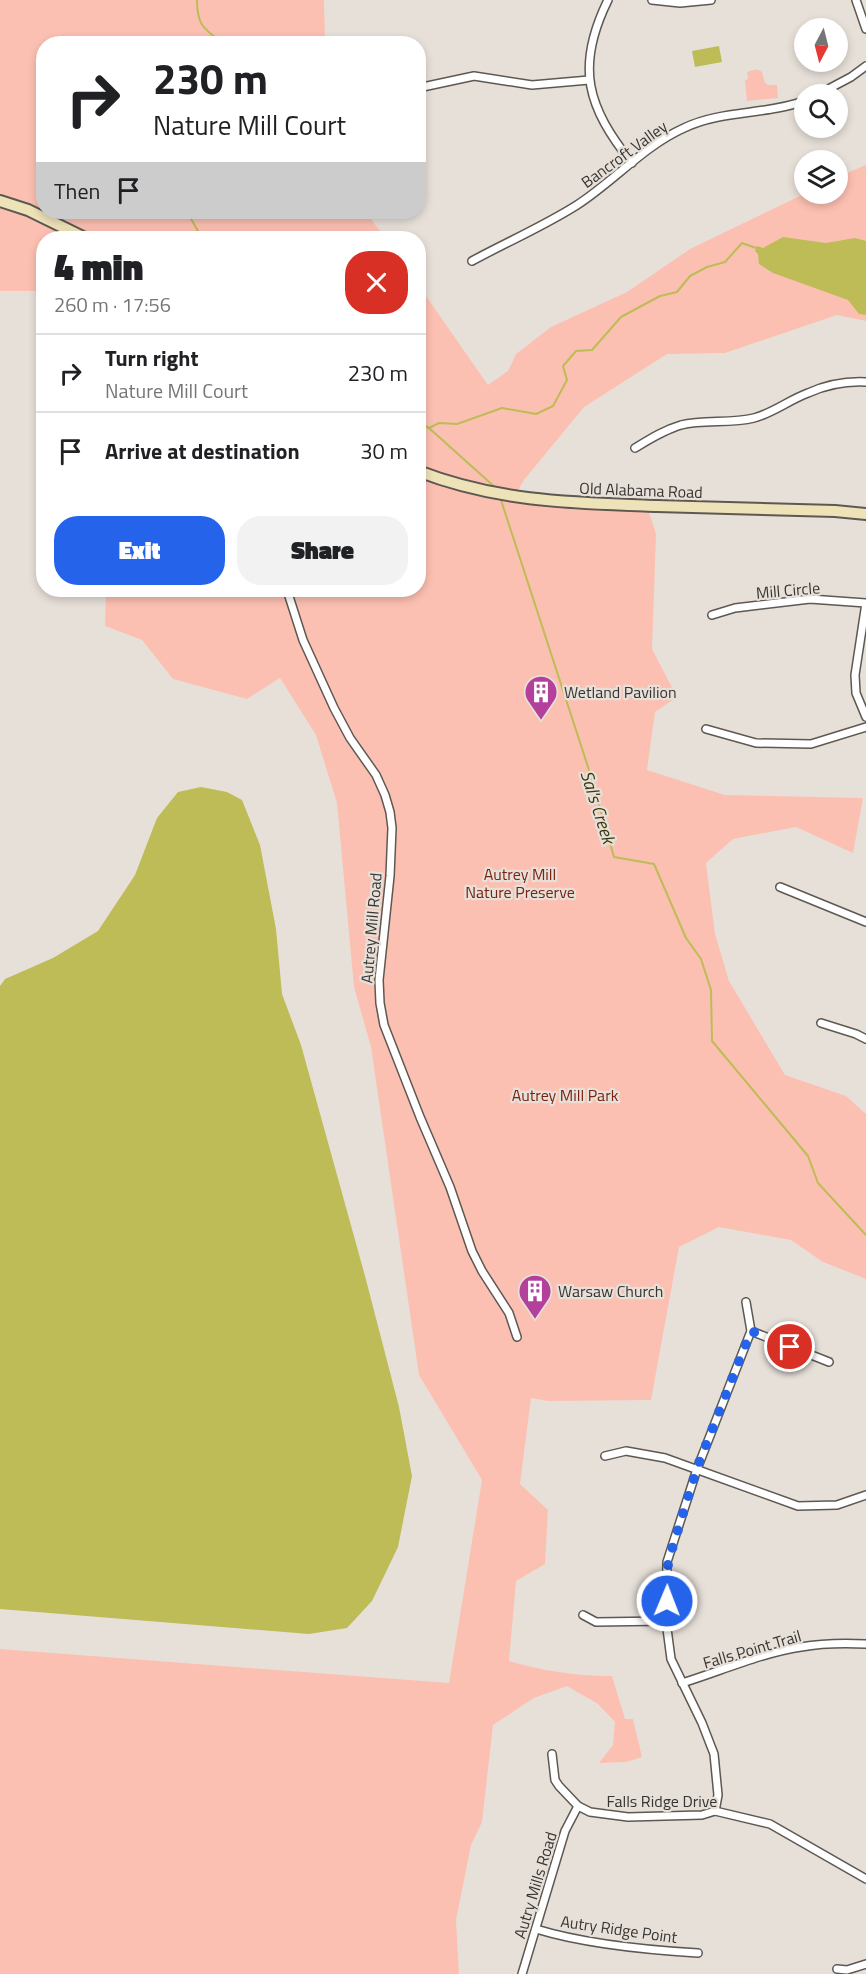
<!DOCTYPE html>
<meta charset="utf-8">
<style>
:root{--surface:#fff;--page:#f2f2f2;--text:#202124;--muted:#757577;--line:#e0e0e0;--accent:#2563eb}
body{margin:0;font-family:"Titillium Web",sans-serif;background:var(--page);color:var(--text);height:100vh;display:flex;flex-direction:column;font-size:22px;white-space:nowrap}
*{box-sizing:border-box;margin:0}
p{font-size:20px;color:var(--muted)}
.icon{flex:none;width:33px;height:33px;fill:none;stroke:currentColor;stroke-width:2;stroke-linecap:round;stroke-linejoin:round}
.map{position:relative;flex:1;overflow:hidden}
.panel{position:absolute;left:36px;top:231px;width:390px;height:366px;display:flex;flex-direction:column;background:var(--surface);border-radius:24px;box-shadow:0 3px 9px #0003}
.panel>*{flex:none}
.top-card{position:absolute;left:36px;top:36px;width:390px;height:183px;border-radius:24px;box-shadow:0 3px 9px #0003;background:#fff;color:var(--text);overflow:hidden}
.needle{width:39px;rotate:187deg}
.controls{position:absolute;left:794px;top:18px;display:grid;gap:12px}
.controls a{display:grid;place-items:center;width:54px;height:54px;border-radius:50%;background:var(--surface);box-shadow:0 3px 9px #0003;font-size:30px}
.pin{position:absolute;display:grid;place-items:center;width:51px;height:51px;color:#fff;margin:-26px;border:3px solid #fff;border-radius:50%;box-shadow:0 2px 6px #0007}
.me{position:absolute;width:66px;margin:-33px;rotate:1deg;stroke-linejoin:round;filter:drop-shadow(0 0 4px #0008)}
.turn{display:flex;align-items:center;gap:21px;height:126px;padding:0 18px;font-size:27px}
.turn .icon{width:78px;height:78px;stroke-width:2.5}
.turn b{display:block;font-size:42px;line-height:51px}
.then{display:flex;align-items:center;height:57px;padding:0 18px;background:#0003;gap:12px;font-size:22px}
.round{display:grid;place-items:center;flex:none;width:63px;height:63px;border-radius:24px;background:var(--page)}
.headline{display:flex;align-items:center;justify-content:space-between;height:102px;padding:0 18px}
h1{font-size:36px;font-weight:800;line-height:45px}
.button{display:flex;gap:12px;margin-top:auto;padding:12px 18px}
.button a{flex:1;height:69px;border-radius:24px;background:var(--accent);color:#fff;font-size:24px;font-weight:800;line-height:69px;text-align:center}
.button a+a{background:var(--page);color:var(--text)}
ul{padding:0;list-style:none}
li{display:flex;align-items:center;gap:18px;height:78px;padding:0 18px;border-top:2px solid var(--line)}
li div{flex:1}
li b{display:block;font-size:22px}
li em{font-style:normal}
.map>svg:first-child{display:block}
</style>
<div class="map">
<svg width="866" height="1974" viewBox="0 0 866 1974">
<rect width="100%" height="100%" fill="#e7e0d9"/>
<g fill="#fcc0b2">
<polygon points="0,0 324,0 325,43 44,44 44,212 366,212 385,238 44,238 43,291 0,291"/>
<polygon points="757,69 762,72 765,83 769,85 777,85 778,98 747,101 745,80 748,79 747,72"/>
<path d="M866,165v156l-29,-6 -112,38 -58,1 -83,53 -60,73 -10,17 23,5 112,10 7,22 -4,115 25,48 -22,15 -8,58 78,25 138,3 -10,55 -57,-26 -63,12 -27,24 9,71 14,47 56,94 61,21 20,18v165l-43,-17 -32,-22 -72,-13 -40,20 -28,153 -103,1 -17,-3 -11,86 28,26 -3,54 -29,17 -7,80c34,10 68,15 103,15l13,43h8l9,38 -16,5 -27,1 14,-18 2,-23 -17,-18 -31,-18 -33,12 -41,27 -11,97 -11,23 -15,75 3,54h-459v-325l449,34 33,-203 -63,-105 -48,-328 -17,-60 -17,-184 -21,-68 -36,-57 -33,21 -74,-20 -31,-39 -37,-14 1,-36h312l1,-304 69,99 20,-14 8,-17 35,-27 76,-35 63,-43 114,-55h33v-17z"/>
</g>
<g fill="#bdbc56">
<polygon points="719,46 722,62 695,67 692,51"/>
<polygon points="783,237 826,243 855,238 866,241 866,315 859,314 848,300 773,273 759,264 758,254 755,251 757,246 763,248"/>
<polygon points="201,787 227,792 242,800 260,845 276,929 282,994 301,1045 365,1276 399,1407 412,1476 398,1547 372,1601 347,1628 309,1634 0,1609 0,986 5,979 53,958 98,931 135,875 157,818 178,792"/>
</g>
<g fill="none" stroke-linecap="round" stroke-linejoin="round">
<g stroke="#bdbc56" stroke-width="2">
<path d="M197,0c0,26 7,29 27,44"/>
<polyline points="187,212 202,238"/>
<polyline points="418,422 429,428 497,489"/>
<polyline points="429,428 439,423 457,424 502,408 536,414 553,406 567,380 563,366 576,351 592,350 621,317 660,296 677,292 690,276 707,267 725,262 742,243 756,248"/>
<polyline points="500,497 588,767 614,857 654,864 686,938 701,959 711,990 712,1041 808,1156 818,1183 866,1235"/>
</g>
<g stroke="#5d5852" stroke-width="10">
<g id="minor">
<path d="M608,0c-33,67 -21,107 24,163"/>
<polyline points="652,0 680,3 711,0"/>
<polyline points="856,0 866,29"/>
<polyline points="418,88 474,76 532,85 589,80"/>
<polyline points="819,94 851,77 866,66"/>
<path d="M472,261c35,-19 72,-35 105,-56 37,-24 67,-59 107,-77 37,-18 82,-13 120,-27"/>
<path d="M635,448c15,-9 29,-18 46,-23 23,-6 49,-1 73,-7 19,-5 35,-18 54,-25 18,-8 38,-12 58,-11"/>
<polyline points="287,590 303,640 334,708 350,738 376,775 385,795 390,812 392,828 390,876 379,980 380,1003 384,1025 420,1117 450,1187 472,1251 482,1271 509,1313 517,1337"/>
<polyline points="712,615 735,608 810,599 866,603 855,675 856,693 866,717"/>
<polyline points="706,729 756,743 811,744 866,727"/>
<polyline points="780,887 866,922"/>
<polyline points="821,1023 856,1034 866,1039"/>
<polyline points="751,1331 829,1362"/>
<polyline points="605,1456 626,1451 665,1458 798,1506 837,1505 866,1495"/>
<polyline points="583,1615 596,1622 666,1621"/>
<path d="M682,1683c39,-12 79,-30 119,-36 22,-4 44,-4 65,-3"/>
<polyline points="552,1754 555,1780 559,1786 578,1806 590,1812 628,1817 702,1815 715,1811 770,1824 866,1879"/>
<polyline points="715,1811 718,1795 714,1754 702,1723 671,1659 666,1621 667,1562 697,1469 751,1331 746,1302"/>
<path d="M536,1929c49,15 111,21 162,24"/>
<polyline points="837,1969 847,1970 866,1964"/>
<polyline points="522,1974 565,1831 578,1806"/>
</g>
</g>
<g stroke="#5d5852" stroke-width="14">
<g id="secondary">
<polyline points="0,201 28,210 85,238"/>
<path d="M418,471c80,31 155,32 239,35 59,2 119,3 178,5l31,3"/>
</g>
</g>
<use href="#minor" stroke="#fff" stroke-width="7"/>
<use href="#secondary" stroke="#eee2b8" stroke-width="10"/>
</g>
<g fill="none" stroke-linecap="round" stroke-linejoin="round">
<polyline stroke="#2563eb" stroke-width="10" stroke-dasharray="0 18" points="667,1601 668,1562 697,1468 751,1331 790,1347"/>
</g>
<defs>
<g id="building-pin" transform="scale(1.725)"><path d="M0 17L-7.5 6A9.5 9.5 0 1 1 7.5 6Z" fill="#b3419c" stroke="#e7e0d9"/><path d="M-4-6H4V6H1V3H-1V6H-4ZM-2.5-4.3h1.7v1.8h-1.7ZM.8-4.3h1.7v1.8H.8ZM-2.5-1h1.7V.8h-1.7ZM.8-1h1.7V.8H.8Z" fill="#fff"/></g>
</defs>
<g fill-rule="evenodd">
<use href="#building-pin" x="541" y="692"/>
<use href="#building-pin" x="535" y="1291"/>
</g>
<g text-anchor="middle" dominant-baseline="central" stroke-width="4.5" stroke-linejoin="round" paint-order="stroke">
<g font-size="16" fill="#373532" stroke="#e7e0d9">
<text transform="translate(624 154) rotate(-36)">Bancroft Valley</text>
<text transform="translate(641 490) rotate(2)">Old Alabama Road</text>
<text transform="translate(788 590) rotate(-5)">Mill Circle</text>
<text transform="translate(371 928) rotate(-85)">Autrey Mill Road</text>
<text transform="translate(752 1649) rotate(-16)">Falls Point Trail</text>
<text x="662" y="1801">Falls Ridge Drive</text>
<text transform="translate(535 1885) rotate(-73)">Autry Mills Road</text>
<text transform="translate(619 1929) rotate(8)">Autry Ridge Point</text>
</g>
<g font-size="16" fill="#373532" stroke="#e7e0d9" text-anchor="start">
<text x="564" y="692">Wetland Pavilion</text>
<text x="558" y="1291">Warsaw Church</text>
</g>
<g font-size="16" fill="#7a2312" stroke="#e7e0d9">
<text x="520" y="874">Autrey Mill<tspan x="520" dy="18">Nature Preserve</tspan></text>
<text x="565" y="1095">Autrey Mill Park</text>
</g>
<g font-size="18" font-style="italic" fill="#39390d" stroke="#e7e0d9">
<text transform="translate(598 807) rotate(72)">Sal's Creek</text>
</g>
</g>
</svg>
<div class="controls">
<a><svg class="needle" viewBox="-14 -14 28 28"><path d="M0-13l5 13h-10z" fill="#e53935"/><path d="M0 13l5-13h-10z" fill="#757577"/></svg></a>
<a><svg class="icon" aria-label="search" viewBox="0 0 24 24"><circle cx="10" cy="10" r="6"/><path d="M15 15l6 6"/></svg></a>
<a><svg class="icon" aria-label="layers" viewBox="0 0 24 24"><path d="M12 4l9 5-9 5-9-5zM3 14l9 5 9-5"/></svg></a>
</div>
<div class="pin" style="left:790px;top:1347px;background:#d93025"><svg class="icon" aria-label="arrive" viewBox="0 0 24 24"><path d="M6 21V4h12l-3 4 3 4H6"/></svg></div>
<svg class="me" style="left:667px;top:1601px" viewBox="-20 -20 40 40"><circle r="17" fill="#2563eb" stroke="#fff" stroke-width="3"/><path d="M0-11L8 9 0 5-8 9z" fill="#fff"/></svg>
<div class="top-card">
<div class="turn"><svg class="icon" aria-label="right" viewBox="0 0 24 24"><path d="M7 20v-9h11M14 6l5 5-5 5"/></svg><div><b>230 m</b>Nature Mill Court</div></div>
<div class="then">Then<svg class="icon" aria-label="arrive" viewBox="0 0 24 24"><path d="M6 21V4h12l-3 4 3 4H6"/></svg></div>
</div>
<section class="panel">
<div class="headline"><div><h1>4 min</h1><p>260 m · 17:56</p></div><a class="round" style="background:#d93025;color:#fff"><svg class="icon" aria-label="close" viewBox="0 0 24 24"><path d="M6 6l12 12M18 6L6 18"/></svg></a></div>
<ul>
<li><svg class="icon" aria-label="right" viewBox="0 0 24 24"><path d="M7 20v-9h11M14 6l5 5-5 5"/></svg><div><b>Turn right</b><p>Nature Mill Court</p></div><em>230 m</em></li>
<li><svg class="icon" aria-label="arrive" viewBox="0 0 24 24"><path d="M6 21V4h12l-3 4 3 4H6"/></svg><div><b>Arrive at destination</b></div><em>30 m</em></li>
</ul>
<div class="button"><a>Exit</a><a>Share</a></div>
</section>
</div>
